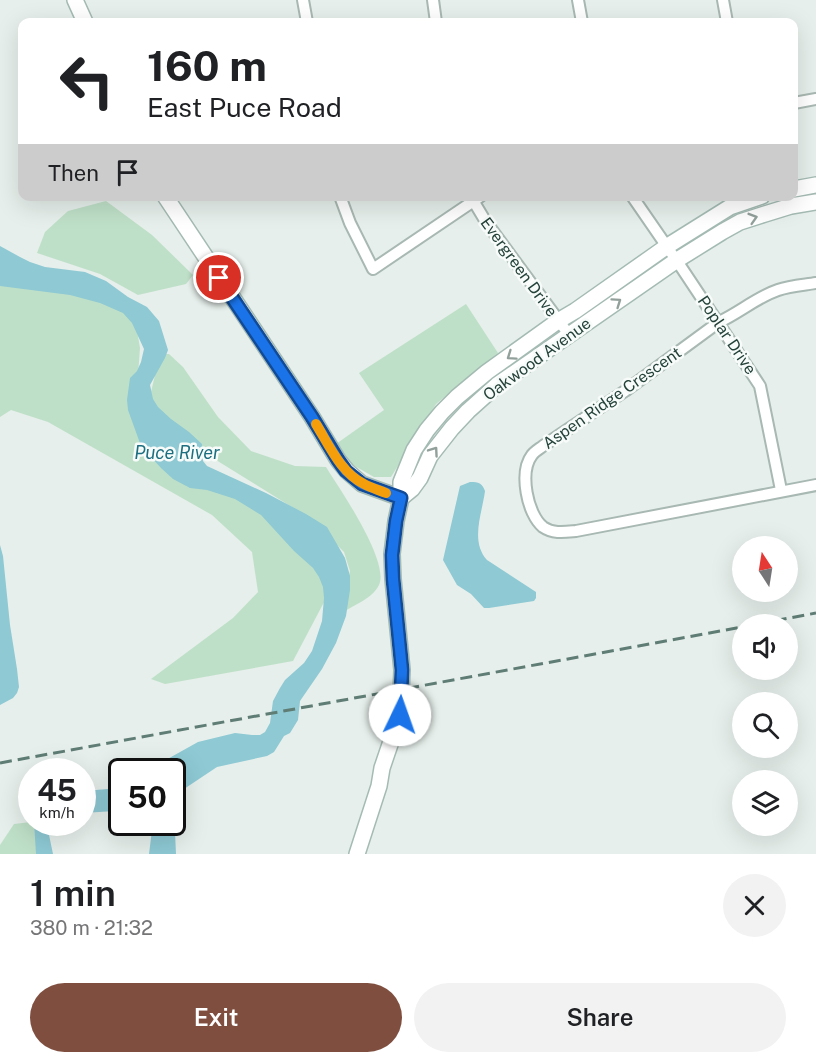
<!DOCTYPE html>
<meta charset="utf-8">
<style>
:root{--surface:#fff;--page:#f2f2f2;--text:#202124;--muted:#757577;--accent:#7f4e3f}
body{margin:0;font-family:"Public Sans",sans-serif;background:var(--page);color:var(--text);height:100vh;display:flex;flex-direction:column;font-size:22px;white-space:nowrap}
*{box-sizing:border-box;margin:0}
p{font-size:20px;color:var(--muted)}
.icon{flex:none;width:33px;height:33px;fill:none;stroke:currentColor;stroke-width:2;stroke-linecap:round;stroke-linejoin:round}
.map{position:relative;height:854px;overflow:hidden}
.sheet{display:flex;flex-direction:column;background:var(--surface);flex:1}
.sheet>*{flex:none}
.top-card{position:absolute;left:18px;top:18px;width:780px;height:183px;border-radius:12px;box-shadow:0 6px 24px #0002;background:#fff;color:var(--text);overflow:hidden}
.needle{width:39px;rotate:348deg}
.buttons{position:absolute;left:732px;top:536px;display:grid;gap:12px}
.buttons a{display:grid;place-items:center;width:66px;height:66px;border-radius:50%;background:var(--surface);box-shadow:0 6px 24px #0002;font-size:30px}
.speed{position:absolute;left:18px;top:758px;display:flex;gap:12px;font-size:30px;font-weight:700;text-align:center}
.speed>*{display:grid;place-content:center;width:78px;height:78px;border-radius:50%;background:var(--surface);box-shadow:0 6px 24px #0002;line-height:1}
.speed small{font-size:15px;font-weight:400}
.speed .limit{border:3px solid #111;border-radius:9px;background:#fff;color:#111}
.pin{position:absolute;display:grid;place-items:center;width:51px;height:51px;color:#fff;margin:-26px;border:3px solid #fff;border-radius:50%;box-shadow:0 2px 6px #0007}
.me{position:absolute;width:66px;margin:-33px;rotate:3deg;stroke-linejoin:round;filter:drop-shadow(0 0 4px #0008)}
.turn{display:flex;align-items:center;gap:21px;height:126px;padding:0 30px;font-size:27px}
.turn .icon{width:78px;height:78px;stroke-width:2.5}
.turn b{display:block;font-size:42px;line-height:51px}
.then{display:flex;align-items:center;height:57px;padding:0 30px;background:#0003;gap:12px;font-size:22px}
.round{display:grid;place-items:center;flex:none;width:63px;height:63px;border-radius:32px;background:var(--page)}
.head{display:flex;align-items:center;justify-content:space-between;height:102px;padding:0 30px}
h1{font-size:36px;font-weight:600;line-height:45px}
.cta{display:flex;gap:12px;margin-top:auto;padding:12px 30px}
.cta a{flex:1;height:69px;border-radius:36px;background:var(--accent);color:#fff;font-size:24px;font-weight:600;line-height:69px;text-align:center}
.cta a+a{background:var(--page);color:var(--text)}
.map>svg:first-child{display:block}
</style>
<div class="map">
<svg width="816" height="854" viewBox="0 0 816 854">
<rect width="100%" height="100%" fill="#e6efeb"/>
<g fill="#bfe0c8">
<polygon points="106,201 152,235 193,275 186,284 138,295 100,274 37,253 45,232 68,211"/>
<polygon points="0,268 127,307 137,330 140,348 135,417 245,498 332,587 293,661 165,684 151,679 233,618 258,592 252,552 212,515 48,422 11,410 0,417"/>
<polygon points="466,304 498,353 436,404 391,477 374,477 353,465 336,444 384,410 359,373"/>
<path d="M160,354h9l14,13 35,50 33,34 44,15 31,1c13,21 64,94 53,118 -6,13 -25,20 -37,28l8,-42 -6,-19 -33,-33 -116,-72 -42,-41 -2,-14z"/>
<polygon points="31,822 39,822 47,854 0,854 0,845 14,824"/>
</g>
<g fill="#8ec9d4">
<polygon points="0,246 20,257 30,262 45,267 85,272 106,281 128,297 147,307 159,321 168,350 165,358 150,385 153,399 158,407 171,419 189,432 202,444 203,461 207,466 266,493 306,514 327,527 345,558 350,576 350,590 346,616 336,643 322,669 300,701 298,720 290,733 284,736 274,752 267,756 217,767 184,789 177,798 174,810 176,854 149,854 153,822 172,822 172,771 146,771 198,742 235,733 252,735 260,735 265,732 270,723 273,701 280,688 285,680 304,663 312,651 322,621 324,598 323,587 319,577 313,568 294,551 261,515 235,499 207,490 190,488 173,479 161,468 141,446 128,410 127,400 130,378 137,371 141,362 144,349 132,323 123,313 100,303 70,295 0,286"/>
<path d="M470,482c9,0 12,1 15,9 -3,23 -15,50 2,69l49,32v6l-2,3 -45,7h-5l-13,-14 -14,-9 -14,-25 17,-74z"/>
<polygon points="0,545 3,556 10,625 17,669 19,687 17,693 13,698 0,705"/>
<polygon points="121,788 121,807 115,811 83,813 83,791"/>
<polygon points="34,822 51,822 48,830 53,854 36,854"/>
</g>
<g fill="none" stroke-linecap="round" stroke-linejoin="round">
<g stroke="#a8b8b2" stroke-width="14">
<g id="street">
<polyline points="303,0 307,22"/>
<polyline points="433,0 436,22"/>
<polyline points="578,0 582,22"/>
<polyline points="723,0 727,22"/>
<polyline points="794,103 816,99"/>
<polyline points="340,196 350,223 373,269 481,196"/>
<polyline points="632,196 681,267 760,386 781,490"/>
<polyline points="471,197 486,222 570,336"/>
<path d="M816,283c-12,2 -26,3 -38,7 -21,7 -39,23 -59,32l-94,69 -82,55c-4,3 -9,6 -11,9 -13,17 -5,59 11,72 10,7 22,5 33,4l240,-46"/>
</g>
</g>
<g stroke="#a4bbb3" stroke-width="18">
<g id="secondary">
<polyline points="75,0 85,22"/>
<polyline points="794,189 816,185"/>
<polyline points="165,196 312,417 338,460 347,471 362,484 401,498"/>
<polyline points="401,498 412,489 420,478 430,456 452,428 468,411 497,385 677,260 722,232 740,222 765,214 791,206 816,202"/>
<polyline points="357,854 379,786 382,768 400,715 402,670 393,579 392,554 396,521 401,498 401,482 414,450 427,430 442,412 457,397 487,372 558,321 575,311 666,247 730,207 762,196"/>
</g>
</g>
<use href="#street" stroke="#fff" stroke-width="10"/>
<use href="#secondary" stroke="#fff" stroke-width="15"/>
<g stroke="#5f7d75" stroke-width="3" stroke-dasharray="12 6" stroke-linecap="butt">
<polyline points="757,624 816,613"/>
<polyline points="0,763 742,627"/>
</g>
</g>
<defs><path id="oneway-chevron" d="M-2-3.5L2.5 0L-2 3.5" fill="none" stroke-width="1.6" stroke-linecap="round" stroke-linejoin="round" transform="scale(1.5)"/></defs>
<g stroke="#92a09c">
<use href="#oneway-chevron" transform="translate(753 218) rotate(-17)"/>
<use href="#oneway-chevron" transform="translate(617 302) rotate(-35)"/>
<use href="#oneway-chevron" transform="translate(511 356) rotate(145)"/>
<use href="#oneway-chevron" transform="translate(434 451) rotate(-55)"/>
</g>
<g fill="none" stroke-linecap="round" stroke-linejoin="round">
<g stroke="#114b97" stroke-width="15">
<polyline id="route" points="219,278 312,417 338,460 346,471 362,484 401,498 396,521 392,555 393,579 402,670 400,715"/>
</g>
<use href="#route" stroke="#1a73e8" stroke-width="10"/>
<path stroke="#f59e0b" stroke-width="10" d="M316,424c13,21 25,49 48,60 7,4 15,6 22,9"/>
</g>
<g text-anchor="middle" dominant-baseline="central" stroke-width="5" stroke-linejoin="round" paint-order="stroke">
<g font-size="16" fill="#24423a" stroke="#f7fbf9">
<text transform="translate(519 267) rotate(54)">Evergreen Drive</text>
<text transform="translate(727 335) rotate(56)">Poplar Drive</text>
<text transform="translate(537 359) rotate(-36)">Oakwood Avenue</text>
<text transform="translate(612 398) rotate(-35)">Aspen Ridge Crescent</text>
</g>
<g font-size="18" font-style="italic" fill="#1c6f80" stroke="#f7fbf9">
<text x="177" y="452">Puce River</text>
</g>
</g>
</svg>
<div class="buttons">
<a><svg class="needle" viewBox="-14 -14 28 28"><path d="M0-13l5 13h-10z" fill="#e53935"/><path d="M0 13l5-13h-10z" fill="#757577"/></svg></a>
<a><svg class="icon" aria-label="sound" viewBox="0 0 24 24"><path d="M4 9h4l5-4v14l-5-4H4zM17 9q2 3 0 6"/></svg></a>
<a><svg class="icon" aria-label="search" viewBox="0 0 24 24"><circle cx="10" cy="10" r="6"/><path d="M15 15l6 6"/></svg></a>
<a><svg class="icon" aria-label="layers" viewBox="0 0 24 24"><path d="M12 4l9 5-9 5-9-5zM3 14l9 5 9-5"/></svg></a>
</div>
<div class="speed"><div>45<small>km/h</small></div><div class="limit">50</div></div>
<div class="pin" style="left:219px;top:278px;background:#d93025"><svg class="icon" aria-label="arrive" viewBox="0 0 24 24"><path d="M6 21V4h12l-3 4 3 4H6"/></svg></div>
<svg class="me" style="left:400px;top:715px" viewBox="-20 -20 40 40"><circle r="19" fill="#fff"/><path d="M0-13L10 11 0 6-10 11z" fill="#1a73e8"/></svg>
<div class="top-card">
<div class="turn"><svg class="icon" aria-label="left" viewBox="0 0 24 24"><path d="M17 20v-9H6M10 6l-5 5 5 5"/></svg><div><b>160 m</b>East Puce Road</div></div>
<div class="then">Then<svg class="icon" aria-label="arrive" viewBox="0 0 24 24"><path d="M6 21V4h12l-3 4 3 4H6"/></svg></div>
</div>
</div>
<section class="sheet">
<div class="head"><div><h1>1 min</h1><p>380 m · 21:32</p></div><a class="round"><svg class="icon" aria-label="close" viewBox="0 0 24 24"><path d="M6 6l12 12M18 6L6 18"/></svg></a></div>
<div class="cta"><a>Exit</a><a>Share</a></div>
</section>
